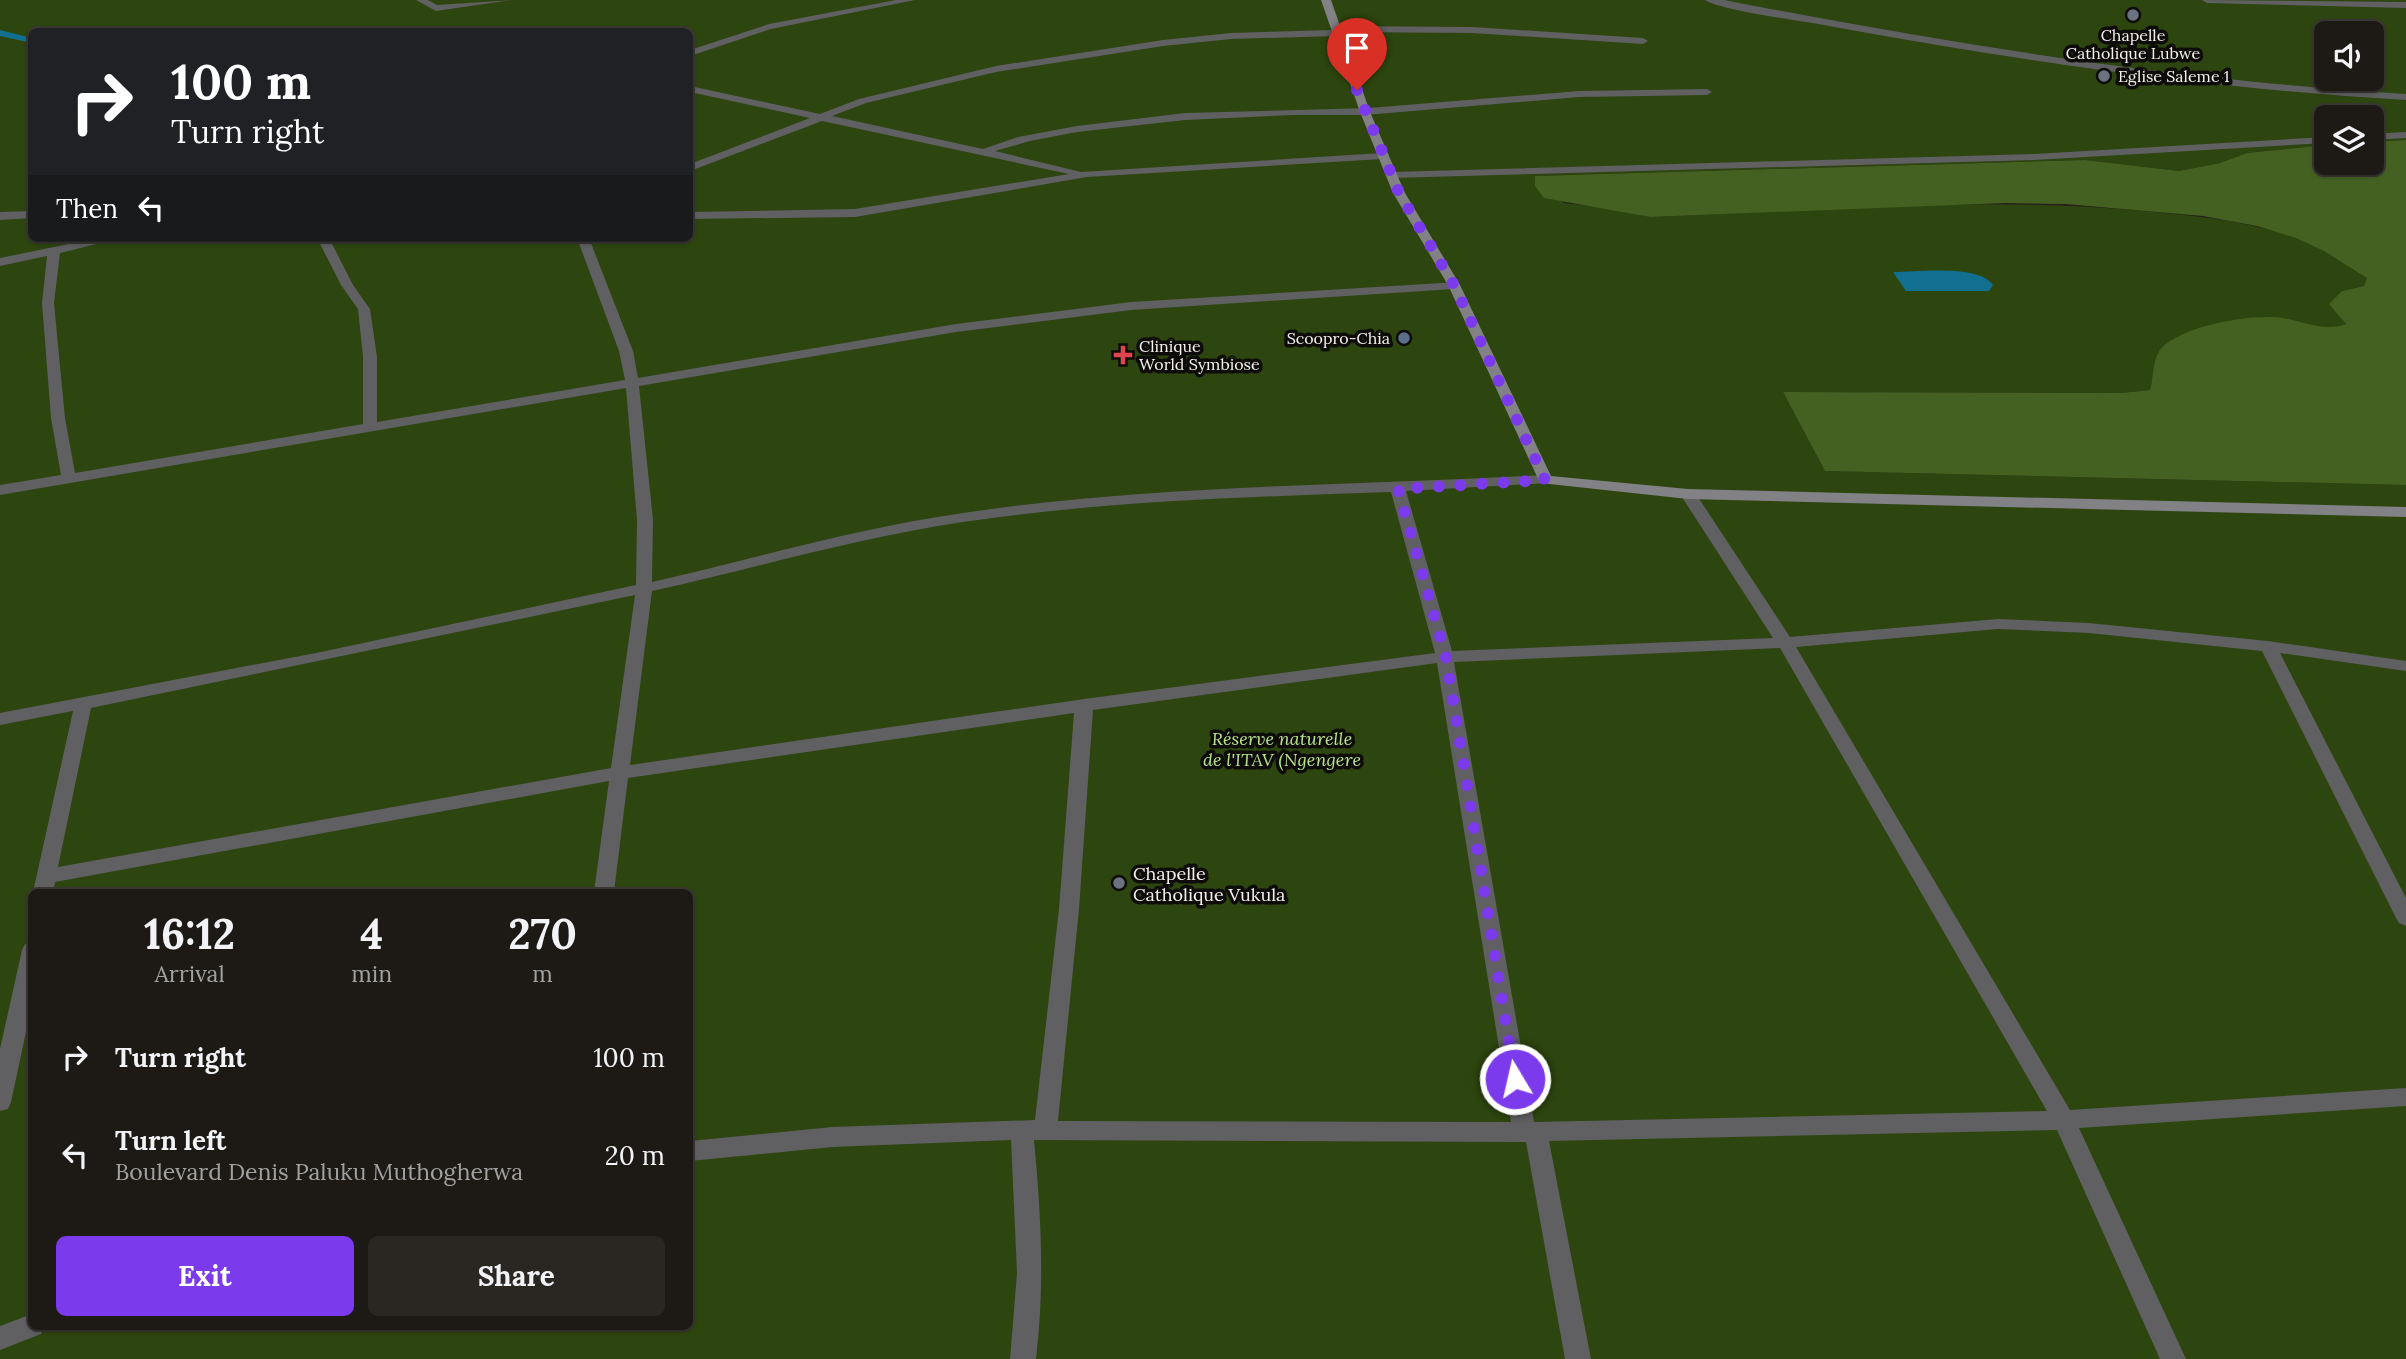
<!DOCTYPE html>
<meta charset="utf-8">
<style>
:root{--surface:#1d1a16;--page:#2a2723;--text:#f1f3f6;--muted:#a0a1a1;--line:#3b3835;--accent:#7c3aed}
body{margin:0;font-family:Lora,serif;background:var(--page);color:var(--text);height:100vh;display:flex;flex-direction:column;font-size:26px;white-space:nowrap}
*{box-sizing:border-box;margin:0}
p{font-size:23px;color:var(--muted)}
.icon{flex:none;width:38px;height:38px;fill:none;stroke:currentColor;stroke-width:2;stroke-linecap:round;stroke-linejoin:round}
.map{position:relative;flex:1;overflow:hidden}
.panel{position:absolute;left:28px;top:889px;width:665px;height:441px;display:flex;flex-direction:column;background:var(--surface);border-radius:10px;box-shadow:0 2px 5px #0004,0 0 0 2px var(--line)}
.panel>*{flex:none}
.hud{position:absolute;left:28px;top:28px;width:665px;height:214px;border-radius:10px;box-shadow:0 2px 5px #0004,0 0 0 2px var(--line);background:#202124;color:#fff;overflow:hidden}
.buttons{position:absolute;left:2314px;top:21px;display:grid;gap:14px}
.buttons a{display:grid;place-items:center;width:70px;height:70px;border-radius:10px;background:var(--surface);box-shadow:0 2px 5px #0004,0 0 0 2px var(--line);font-size:35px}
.pin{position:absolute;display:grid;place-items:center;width:60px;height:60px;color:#fff;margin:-72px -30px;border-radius:50% 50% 50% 0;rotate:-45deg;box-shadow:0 0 7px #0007}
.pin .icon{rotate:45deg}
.me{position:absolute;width:77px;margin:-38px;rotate:351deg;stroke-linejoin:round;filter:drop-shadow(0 0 5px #0008)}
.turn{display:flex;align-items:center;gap:24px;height:147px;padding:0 28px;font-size:32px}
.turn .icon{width:91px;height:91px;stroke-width:2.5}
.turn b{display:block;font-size:49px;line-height:60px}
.then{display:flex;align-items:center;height:66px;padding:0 28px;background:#0003;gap:14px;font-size:26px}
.eta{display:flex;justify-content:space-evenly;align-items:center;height:119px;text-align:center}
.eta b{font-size:42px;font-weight:700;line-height:49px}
.button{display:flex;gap:14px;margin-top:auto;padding:14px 28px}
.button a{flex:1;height:80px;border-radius:10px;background:var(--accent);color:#fff;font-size:28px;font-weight:700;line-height:80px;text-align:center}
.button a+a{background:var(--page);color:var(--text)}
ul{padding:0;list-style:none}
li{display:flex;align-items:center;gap:21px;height:98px;padding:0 28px}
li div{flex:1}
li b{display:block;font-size:26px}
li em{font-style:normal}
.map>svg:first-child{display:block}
</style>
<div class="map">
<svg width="2406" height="1359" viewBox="0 0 2406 1359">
<rect width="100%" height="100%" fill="#27221d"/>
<path fill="#2d450e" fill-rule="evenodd" d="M0,0h2406v140l-35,2v-25h-45v28l-79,8 -27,10 -41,8 -94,-11 -550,16 29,27 43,5 43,9c160,-6 322,-21 482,-7 55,5 109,9 162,27 26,9 50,26 74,41l-4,8 -22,5 -12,13 16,20 -13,5 -54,-11 -36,1 -85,33 -8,38 -29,3 -338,-1 42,79 581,14v874h-2406zM32,32h658v206h-658zM2326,33h45v46h-45zM32,892h658v434h-658z"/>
<path fill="#446122" d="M2406,140v345l-581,-14 -42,-79 338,1 29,-3c3,-11 3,-27 8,-37 15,-27 97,-40 125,-35 21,4 43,14 63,6l-17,-20 13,-13 22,-5 3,-8 -43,-27 -28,-13 -39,-12 -54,-10 -137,-12 -61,-1 -355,14 -106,-19 -9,-12v-10l550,-16 94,11 41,-8 27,-10 79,-8v18h45v-21z"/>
<path fill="#117091" d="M1893,272c24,0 86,-8 100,13l-4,6h-83z"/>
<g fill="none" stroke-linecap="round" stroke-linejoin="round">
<polygon fill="#117091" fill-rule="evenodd" points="0,30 32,38 32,43 0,36"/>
<g fill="#605f62" fill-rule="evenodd">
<polygon points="416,0 428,0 437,5 512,0 436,11"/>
<polygon points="896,0 915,0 771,29 690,56 690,50 769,24"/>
<path d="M1705,0h19c226,44 452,80 682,94v6c-194,-11 -386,-39 -577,-74 -25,-5 -107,-15 -124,-26z"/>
<polygon points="2202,0 2406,2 2406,8 2207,3"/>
<polygon points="1336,26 1472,27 1643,38 1648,41 1643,44 1472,33 1341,32 1337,36 1231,39 1163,46 996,72 866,103 832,116 983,149 1018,137 1077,126 1185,113 1369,108 1579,91 1707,89 1712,92 1707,95 1579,97 1365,115 1293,115 1185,120 1077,132 1030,141 995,151 1081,172 1382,153 1387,156 1382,159 1087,177 855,217 690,219 690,212 855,209 1069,174 822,121 690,171 690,164 810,118 690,92 690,86 820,114 859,99 996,66 1163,40 1231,33 1332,30"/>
<polygon points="2406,132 2406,138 2371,140 2371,134"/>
<polygon points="2326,137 2326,143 2034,160 1391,178 1385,175 1391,172 2034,154"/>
<polygon points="32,211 32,218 0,220 0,212"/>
<path d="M98,238h23l-61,15 -6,50 11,115 10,55 288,-49v-67l-5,-48 -17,-24 -24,-47h12l24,47 17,24 7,48v65l248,-42 -6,-29 -42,-113h12l44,113 5,27 318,-54 175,-22 327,-20 2,3 -6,4 -323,21 -175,22 -317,54 14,134 -1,62c104,-24 206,-54 311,-69 192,-29 388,-27 582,-38l8,5 -3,3 -144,8 46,160 321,-13 -93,-144 8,-5 8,5 94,143 208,-18 91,4 179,18 138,20v10l-126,-18 126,245v28l-7,-3 -3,-5 -134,-267 -173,-18 -91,-4 -202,18 274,463 336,-22v18l-327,22 107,231h-26l-103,-229 -508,11 42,218h-26l-39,-217 -492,-2c7,73 11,145 2,219h-26l7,-86 -6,-133 -179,7 -142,14v-20l142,-14 203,-7 24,-211 15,-196 -446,65 -14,114h-20l15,-111 -554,101 -2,10h-20l40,-181 -73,14v-12l321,-61 315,-67 1,-65 -11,-132 -626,107v-10l61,-10 -10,-57 -9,-115 5,-47 -47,10v-8zM1391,492l44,161 -351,46 -454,66 22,-174c103,-23 205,-53 311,-69 141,-21 285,-25 428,-30zM635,595l-24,173 -553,99 33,-159zM1780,648l267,463 -513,11 -80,-460zM1437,663l74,459 -453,-1 21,-212 14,-199z"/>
<polygon points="32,942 32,1004 11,1102 8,1109 0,1111 0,1049 22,950 25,944"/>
<polygon points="32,1314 32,1326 45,1326 41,1334 0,1350 0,1326"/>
</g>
<polygon fill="#828186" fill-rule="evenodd" points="1321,0 1331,0 1370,112 1405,193 1460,285 1551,476 1688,489 2406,507 2406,517 1688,499 1540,483 1448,285 1393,193 1360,112"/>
</g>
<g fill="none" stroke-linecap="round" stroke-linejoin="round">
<polyline stroke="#7c3aed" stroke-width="12" stroke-dasharray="0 21.6" points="1357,90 1399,193 1454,285 1545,480 1398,489 1446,657 1515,1079"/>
</g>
<g fill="#6b7280" stroke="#0e0c0a" stroke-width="2.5">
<circle cx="2133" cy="15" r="7"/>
<circle cx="2104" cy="76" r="7"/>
<circle cx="1119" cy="883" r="7"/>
</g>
<circle fill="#5c6f8a" stroke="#0e0c0a" stroke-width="2.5" cx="1404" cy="338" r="7"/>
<path fill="#e0444e" stroke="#0e0c0a" stroke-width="2.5" d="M1119.5 344.5h7v7h7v7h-7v7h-7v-7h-7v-7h7z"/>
<g text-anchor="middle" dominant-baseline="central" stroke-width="7" stroke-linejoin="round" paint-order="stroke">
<g font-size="16" fill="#f4f1ee" stroke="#0e0c0a" text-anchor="start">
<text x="2133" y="35" text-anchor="middle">Chapelle<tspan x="2133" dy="18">Catholique Lubwe</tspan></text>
<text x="2118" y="76">Eglise Saleme 1</text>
<text x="1390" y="338" text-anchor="end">Scoopro-Chia</text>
<text x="1139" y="346">Clinique<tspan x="1139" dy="18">World Symbiose</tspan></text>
</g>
<g font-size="18" font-style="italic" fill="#b7e38a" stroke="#0e0c0a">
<text x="1282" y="738">Réserve naturelle<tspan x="1282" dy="21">de l'ITAV (Ngengere</tspan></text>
</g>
<g font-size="18" fill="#f4f1ee" stroke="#0e0c0a" text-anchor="start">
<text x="1133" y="873">Chapelle<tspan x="1133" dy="21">Catholique Vukula</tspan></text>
</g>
</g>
</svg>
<div class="buttons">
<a><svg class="icon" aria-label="sound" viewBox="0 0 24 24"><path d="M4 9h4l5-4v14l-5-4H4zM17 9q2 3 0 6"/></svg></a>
<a><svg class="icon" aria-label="layers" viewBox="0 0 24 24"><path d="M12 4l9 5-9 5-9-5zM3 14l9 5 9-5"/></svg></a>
</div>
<div class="pin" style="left:1357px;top:90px;background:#d93025"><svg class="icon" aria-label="arrive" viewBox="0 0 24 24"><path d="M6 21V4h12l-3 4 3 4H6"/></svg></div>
<svg class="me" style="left:1515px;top:1079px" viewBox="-20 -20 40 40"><circle r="17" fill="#7c3aed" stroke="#fff" stroke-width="3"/><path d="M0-11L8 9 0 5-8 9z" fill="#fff"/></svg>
<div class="hud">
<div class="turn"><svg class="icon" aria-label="right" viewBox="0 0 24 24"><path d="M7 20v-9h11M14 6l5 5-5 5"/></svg><div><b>100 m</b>Turn right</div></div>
<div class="then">Then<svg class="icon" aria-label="left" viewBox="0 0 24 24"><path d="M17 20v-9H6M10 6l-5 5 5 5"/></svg></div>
</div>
<section class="panel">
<div class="eta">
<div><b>16:12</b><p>Arrival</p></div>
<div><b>4</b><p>min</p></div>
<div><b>270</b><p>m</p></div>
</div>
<ul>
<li><svg class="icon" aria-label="right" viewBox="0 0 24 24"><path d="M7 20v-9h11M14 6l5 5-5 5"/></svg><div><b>Turn right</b></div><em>100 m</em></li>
<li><svg class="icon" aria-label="left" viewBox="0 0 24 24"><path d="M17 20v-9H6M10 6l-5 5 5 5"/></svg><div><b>Turn left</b><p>Boulevard Denis Paluku Muthogherwa</p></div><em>20 m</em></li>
</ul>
<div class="button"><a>Exit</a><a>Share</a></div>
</section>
</div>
